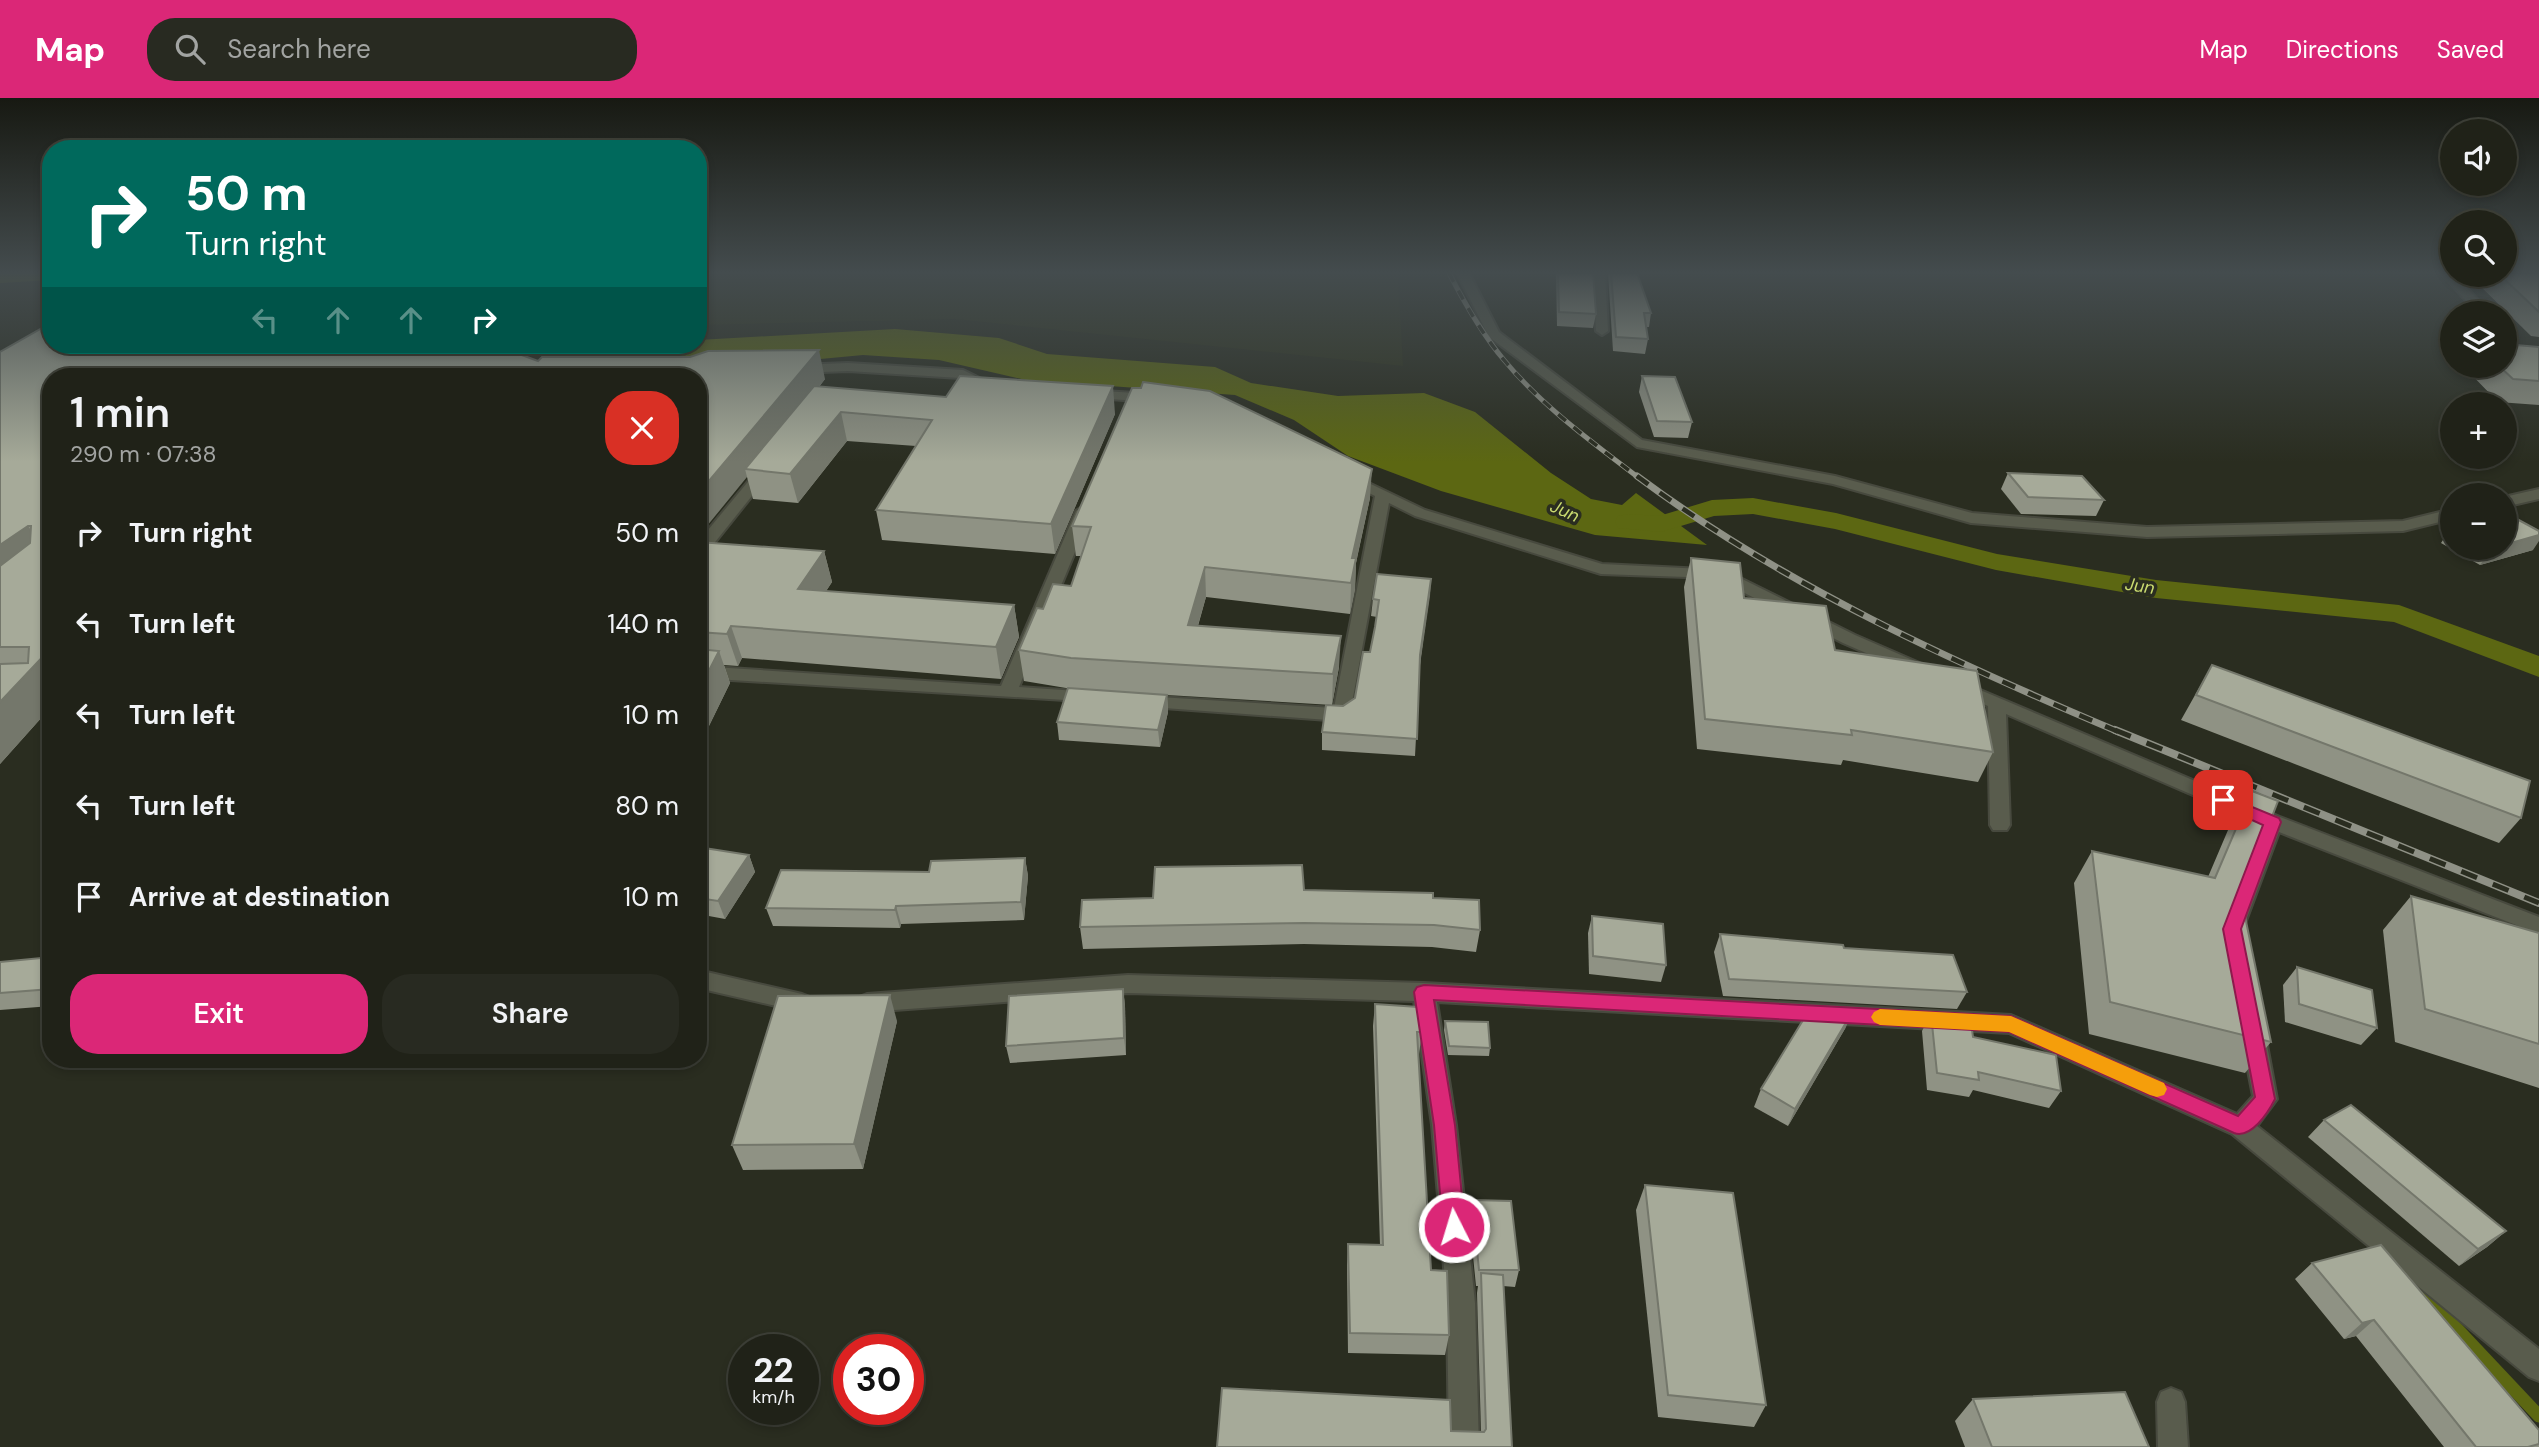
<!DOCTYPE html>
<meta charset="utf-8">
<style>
:root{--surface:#202218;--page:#282a21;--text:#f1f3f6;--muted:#a2a4a2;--line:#3d3f37;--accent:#db2777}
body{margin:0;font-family:"DM Sans",sans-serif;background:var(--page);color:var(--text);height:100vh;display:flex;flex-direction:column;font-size:26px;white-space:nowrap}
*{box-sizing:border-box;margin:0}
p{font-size:23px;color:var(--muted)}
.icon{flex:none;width:38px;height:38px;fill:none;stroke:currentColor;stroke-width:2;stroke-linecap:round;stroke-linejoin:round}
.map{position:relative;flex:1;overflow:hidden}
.drawer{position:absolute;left:42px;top:270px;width:665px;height:700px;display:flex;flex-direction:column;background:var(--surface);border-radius:28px;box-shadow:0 4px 10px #0003,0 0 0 2px var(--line)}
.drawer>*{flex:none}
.guide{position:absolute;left:42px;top:42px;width:665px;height:214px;border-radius:28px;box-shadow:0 4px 10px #0003,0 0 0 2px var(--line);background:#00695c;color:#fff;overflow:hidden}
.controls{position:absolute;left:2440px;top:21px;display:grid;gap:14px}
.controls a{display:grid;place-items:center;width:77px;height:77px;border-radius:50%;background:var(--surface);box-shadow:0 4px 10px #0003,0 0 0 2px var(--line);font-size:35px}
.speed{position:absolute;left:728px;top:1236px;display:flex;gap:14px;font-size:35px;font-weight:700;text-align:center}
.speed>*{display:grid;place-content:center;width:91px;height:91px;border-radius:50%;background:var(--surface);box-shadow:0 4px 10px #0003,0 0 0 2px var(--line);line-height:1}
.speed small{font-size:18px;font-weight:400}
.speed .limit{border:10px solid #d22;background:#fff;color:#111}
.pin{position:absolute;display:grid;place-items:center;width:60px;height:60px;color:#fff;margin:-30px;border-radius:14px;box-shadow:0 4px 10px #0006}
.me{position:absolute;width:77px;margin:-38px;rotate:355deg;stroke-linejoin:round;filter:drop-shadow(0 0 5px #0008)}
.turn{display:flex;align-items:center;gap:24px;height:147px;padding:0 28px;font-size:32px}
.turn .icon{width:91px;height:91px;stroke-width:2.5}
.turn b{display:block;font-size:49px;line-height:60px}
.lanes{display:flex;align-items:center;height:66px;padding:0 28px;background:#0003;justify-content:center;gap:35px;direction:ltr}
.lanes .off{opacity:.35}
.round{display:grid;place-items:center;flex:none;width:74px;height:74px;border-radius:28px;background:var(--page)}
.summary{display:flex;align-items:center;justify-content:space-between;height:119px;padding:0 28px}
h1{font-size:42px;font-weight:600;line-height:52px}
.action{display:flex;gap:14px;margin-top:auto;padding:14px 28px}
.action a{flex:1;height:80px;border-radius:28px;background:var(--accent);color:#fff;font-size:28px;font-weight:600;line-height:80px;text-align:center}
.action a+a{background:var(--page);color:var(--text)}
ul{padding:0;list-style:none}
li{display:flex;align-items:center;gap:21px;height:91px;padding:0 28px}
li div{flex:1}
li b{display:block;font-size:26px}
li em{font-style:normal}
header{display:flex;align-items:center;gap:42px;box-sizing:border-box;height:98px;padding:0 35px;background:var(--accent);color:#fff}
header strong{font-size:33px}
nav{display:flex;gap:38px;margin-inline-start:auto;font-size:24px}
.search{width:490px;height:63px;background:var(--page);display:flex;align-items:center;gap:18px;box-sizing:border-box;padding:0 24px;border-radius:28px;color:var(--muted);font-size:26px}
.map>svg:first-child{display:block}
</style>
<header>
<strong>Map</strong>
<div class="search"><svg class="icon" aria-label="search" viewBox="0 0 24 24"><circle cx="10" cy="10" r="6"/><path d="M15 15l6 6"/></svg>Search here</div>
<nav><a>Map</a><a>Directions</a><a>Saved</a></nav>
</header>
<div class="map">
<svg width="2539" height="1349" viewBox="0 0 2539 1349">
<rect width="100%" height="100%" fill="#2a2d20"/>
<polygon fill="#2f331f" points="698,175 1398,175 1403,268 955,221 698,227"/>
<polygon fill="#5c6712" points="895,231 999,240 1047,256 1215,269 1251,285 1338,298 1424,295 1475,314 1551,375 1591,401 1622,407 1636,395 1707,447 1595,437 1441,393 1348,358 1294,322 1235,297 1026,282 939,262 863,257 758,267 595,262 558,257 515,247 698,247 698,242"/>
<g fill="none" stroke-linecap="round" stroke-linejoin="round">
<polyline stroke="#5c6712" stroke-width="13" points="2411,1182 2539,1318"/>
<g fill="#5c6712" fill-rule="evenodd">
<polygon points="0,175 51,175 51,182 0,185"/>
<polygon points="1753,400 1836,415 1997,456 2156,482 2399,507 2539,558 2539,579 2394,524 2156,500 1996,472 1835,431 1753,416 1714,418 1661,434 1618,430 1615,424 1618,418 1628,416 1659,418 1712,402"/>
</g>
<g stroke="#47493e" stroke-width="4">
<g id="minor">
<polygon points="1457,175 1469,175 1499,234 1642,342 1835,378 1972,415 2147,429 2403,423 2452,411 2452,421 2403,433 2147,439 1971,425 1833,386 1637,349 1489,239"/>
<polygon points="1593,175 1605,175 1608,233 1602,237 1596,233"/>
<polygon points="2441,175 2455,177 2490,215 2477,215"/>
<polygon points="848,265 963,272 998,289 991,293 960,280 848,273 797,275 790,271 797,267"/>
<polygon points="1087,292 1152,296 1159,300 1152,304 1082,299 1082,293"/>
<polygon points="766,367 771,368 773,371 771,374 704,458 698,460 698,444 761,368"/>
<polygon points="1350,376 1425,412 1602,466 1724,472 1855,537 1924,567 1927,571 1918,577 1912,575 1843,545 1715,480 1601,476 1415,418 1389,405 1349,621 1342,623 1137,608 1134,604 1143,598 1334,610 1375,398 1345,383 1343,380 1345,377"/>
<polygon points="2539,391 2539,401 2504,409 2504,399"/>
<polygon points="1084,408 1092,413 1019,589 1092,594 1098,596 1101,600 1098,604 698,580 698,568 1001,588 1076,413"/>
<polygon points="1959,583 2280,719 2539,819 2539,836 2279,734 2244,828 2241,834 2233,836 2225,834 2222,828 2262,727 2006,616 2010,727 2007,732 1993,732 1990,727 1988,608 1953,593 1950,589"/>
<polygon points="698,872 802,896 810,899 813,905 810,911 802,914 698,890"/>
<polygon points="1128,877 1424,885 2011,917 2237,1016 2253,998 2241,936 2245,929 2253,927 2261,929 2265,936 2277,1001 2257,1028 2539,1251 2539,1283 2529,1279 2232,1036 2009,935 1437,904 1456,1027 1475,1205 1479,1349 1449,1349 1447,1205 1432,1027 1414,903 1128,895 867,914 859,911 856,905 859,899 867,896"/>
<polygon points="2171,1290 2181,1294 2185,1304 2188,1349 2158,1349 2157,1304 2161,1294"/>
</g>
</g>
<use href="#minor" fill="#595c4d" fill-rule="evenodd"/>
<g stroke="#8f9186" stroke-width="5">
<path id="rail-far2" d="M1449,175c16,31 33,61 55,87 38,46 88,82 135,118"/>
</g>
<g stroke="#8f9186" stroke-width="7">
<path id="rail-far1" d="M1637,378c146,109 314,185 482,256"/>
</g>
<g stroke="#8f9186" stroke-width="8">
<polyline id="rail" points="2115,632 2539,805"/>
</g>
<use href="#rail-far2" stroke="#2a2d20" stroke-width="3.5" stroke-dasharray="10" stroke-linecap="butt"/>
<use href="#rail-far1" stroke="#2a2d20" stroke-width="4.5" stroke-dasharray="14" stroke-linecap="butt"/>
<use href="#rail" stroke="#2a2d20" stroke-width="5" stroke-dasharray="17" stroke-linecap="butt"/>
</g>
<g fill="#8f9284">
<polygon points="1556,175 1593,175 1596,216 1593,230 1557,228"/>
<polygon points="1608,175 1639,175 1638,179 1651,215 1649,229 1646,229 1648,241 1645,256 1613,253"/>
<polygon points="2539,175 2539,239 2531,238 2469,177"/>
<polygon points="2539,249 2539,307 2498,304 2463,268 2504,268"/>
<polygon points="0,254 538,263 825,281 819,289 1115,316 1055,456 882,442 876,412 916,348 847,343 798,405 753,401 747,379 51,278 51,609 0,666"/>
<polygon points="1642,278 1692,324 1688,340 1654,339 1639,294"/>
<polygon points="2008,375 2104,402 2096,418 2021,416 2001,391"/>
<polygon points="1370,400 1356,465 1355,491 1350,516 1206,499 1198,528 1339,569 1332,607 1167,597 1168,614 1160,649 1059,642 1057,624 1072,591 1024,583 1019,552 1043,511 1071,488 1081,458 1076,458 1072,428"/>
<polygon points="2452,428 2452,450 2504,450 2533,452 2480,467 2441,445"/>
<polygon points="698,444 824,453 832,484 826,493 1014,507 1019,539 1001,581 742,560 738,568 724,567 730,585 708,630 698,630"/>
<polygon points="1691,460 1744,500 1835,552 1993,654 1978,684 1843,662 1841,667 1697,651 1684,489"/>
<polygon points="1431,481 1420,566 1415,658 1322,652 1322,634 1343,608 1355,600 1370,554 1377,519 1371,518 1373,501"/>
<polygon points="2212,567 2521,720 2499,745 2181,622"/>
<polygon points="2252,693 2241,799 2271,944 2245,975 2089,936 2074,785 2092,753 2208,779 2231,725"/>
<polygon points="698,749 749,757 755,774 725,821 698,816"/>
<polygon points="1025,760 1028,778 1024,822 901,826 900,830 773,828 766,810 929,774"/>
<polygon points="1304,792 1433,800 1480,832 1476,854 1432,849 1304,846 1083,851 1080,829 1153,800"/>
<polygon points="2411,798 2539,835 2539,990 2395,944 2383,832"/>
<polygon points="1592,818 1666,867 1661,884 1589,876 1588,835"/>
<polygon points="1720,836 1844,850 1967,894 1957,911 1723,898 1714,854"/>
<polygon points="51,859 51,908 0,912 0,864"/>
<polygon points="2297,869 2377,930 2361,947 2285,924 2283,887"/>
<polygon points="1123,891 1125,908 1126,957 1010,965 1006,948"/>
<polygon points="1375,906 1422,934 1419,956 1418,956 1431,1172 1449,1237 1445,1257 1348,1255 1347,1167 1348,1146 1380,1147 1373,928"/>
<polygon points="1931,916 1973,939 2061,993 2049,1010 1973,992 1969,999 1927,992 1922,933"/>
<polygon points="897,923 863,1071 743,1072 732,1047"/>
<polygon points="1445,923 1490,950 1489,958 1448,957 1444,932"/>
<polygon points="1846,929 1788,1028 1754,1009 1761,991"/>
<polygon points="2324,1022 2506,1133 2487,1149 2459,1168 2308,1039"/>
<polygon points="1645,1087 1766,1307 1754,1329 1658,1319 1636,1112"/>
<polygon points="1472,1102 1519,1172 1515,1189 1503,1188 1512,1349 1451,1333 1481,1333 1477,1195 1478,1188 1476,1188 1469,1118"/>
<polygon points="2312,1165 2539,1332 2539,1349 2444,1349 2356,1238 2344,1241 2295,1181"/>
<polygon points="1973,1301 2149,1349 1965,1349 1955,1323"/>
</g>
<g fill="#74776b">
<polygon points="269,247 314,247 315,249 269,252 268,248"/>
<polygon points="819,252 825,281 752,372 745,371 747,379 698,439 698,396"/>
<polygon points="1113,288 1115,316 1055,456 1051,426"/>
<polygon points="841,314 847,343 798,405 790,376"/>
<polygon points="1372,371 1370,400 1356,464 1355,491 1350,516 1352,460"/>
<polygon points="28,428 49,459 0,495 0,447"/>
<polygon points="2539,437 2539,443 2533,452 2480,467 2492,450 2504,450 2504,447"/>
<polygon points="824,453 832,484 807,523 798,491"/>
<polygon points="1205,469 1206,499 1189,558 1188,527"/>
<polygon points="1431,481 1430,498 1419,574 1420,557"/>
<polygon points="1014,507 1019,539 1001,581 996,549"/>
<polygon points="731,528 742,560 738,568 727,536"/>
<polygon points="1341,538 1339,569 1332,607 1333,576"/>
<polygon points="51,550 51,609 0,666 0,604"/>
<polygon points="719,553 730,585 708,630 698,602 698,594"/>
<polygon points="1167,597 1168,614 1160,649 1158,632"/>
<polygon points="749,757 755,774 725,821 718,803"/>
<polygon points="1025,760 1028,778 1024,822 1021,804"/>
<polygon points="896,808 901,826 900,830 895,812"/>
<polygon points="1123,891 1125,908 1126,957 1124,940"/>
<polygon points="890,897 897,923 863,1071 854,1046"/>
<polygon points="1854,911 1846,929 1788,1028 1795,1011"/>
<polygon points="2506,1133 2487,1149 2459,1168 2478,1151"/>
<polygon points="2374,1222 2356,1238 2344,1241 2362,1225"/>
</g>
<g fill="#a6aa99" stroke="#74776b" stroke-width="2">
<polygon points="1558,175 1593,175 1596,216 1559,214"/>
<polygon points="1611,175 1637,175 1651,215 1644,215 1648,241 1616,239"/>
<polygon points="2504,175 2539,175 2539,214 2500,177 2504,177"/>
<polygon points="51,225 51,247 269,247 268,248 269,252 286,252 293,247 495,247 538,263 542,259 690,259 708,253 819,252 698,396 698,278 51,278 51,550 0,604 0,566 28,565 29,549 0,549 0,468 30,445 31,428 28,428 0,447 0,254"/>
<polygon points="2504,246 2539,249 2539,283 2513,281 2499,268 2504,268"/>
<polygon points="960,278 1113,288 1051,426 876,412 932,322 841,314 790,376 745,371 814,288 946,299"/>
<polygon points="1642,278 1675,279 1692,324 1657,323"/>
<polygon points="1143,284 1210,293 1372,371 1352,460 1356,460 1351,485 1205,469 1188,527 1341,538 1333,576 1071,560 1019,552 1037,510 1043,511 1053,486 1071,488 1091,429 1072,428 1132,290 1141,290"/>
<polygon points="2008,375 2082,378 2104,402 2028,399"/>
<polygon points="2504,414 2539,433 2539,437 2504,447"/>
<polygon points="698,444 824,453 798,491 1014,507 996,549 731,528 727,536 698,534"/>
<polygon points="1691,460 1740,465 1744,500 1826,508 1835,552 1977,573 1993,654 1851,632 1852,637 1705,621"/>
<polygon points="1377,476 1431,481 1420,557 1417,641 1322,634 1326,607 1343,608 1355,600 1363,554 1370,554 1375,529 1379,502 1373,501"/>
<polygon points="698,551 719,553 698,594"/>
<polygon points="2212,567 2530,683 2521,720 2196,597"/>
<polygon points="1068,590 1167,597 1158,632 1057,624"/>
<polygon points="2252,693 2278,703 2241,799 2271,944 2110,904 2092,753 2215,780"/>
<polygon points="698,749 749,757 718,803 698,800"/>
<polygon points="1025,760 1021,804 896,808 895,812 766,810 781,772 929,774 931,763"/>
<polygon points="1302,767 1304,792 1433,795 1433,800 1479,802 1480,832 1434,827 1304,825 1080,829 1082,802 1153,800 1155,769"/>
<polygon points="2411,798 2539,835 2539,946 2425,911"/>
<polygon points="1592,818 1663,826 1666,867 1593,858"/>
<polygon points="1720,836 1843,847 1844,850 1953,857 1967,894 1729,881"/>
<polygon points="51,859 51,891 0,895 0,864"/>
<polygon points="2297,869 2372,892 2377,930 2299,906"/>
<polygon points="1123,891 1124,940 1006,948 1009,898"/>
<polygon points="890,897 854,1046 732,1047 778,898"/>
<polygon points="1375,906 1418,909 1422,934 1417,934 1431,1172 1447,1173 1449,1237 1350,1235 1348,1146 1383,1147"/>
<polygon points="1811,909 1854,911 1795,1011 1761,991"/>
<polygon points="1931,916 1970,918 1973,939 2056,957 2061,993 1978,974 1979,982 1937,975"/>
<polygon points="1445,923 1488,924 1490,950 1449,948"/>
<polygon points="2351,1007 2506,1133 2478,1151 2324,1022"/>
<polygon points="1645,1087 1733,1095 1766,1307 1668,1297"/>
<polygon points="1472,1102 1511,1103 1519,1172 1479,1172"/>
<polygon points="2381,1147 2539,1332 2539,1346 2528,1349 2476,1349 2374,1222 2362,1225 2312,1165"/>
<polygon points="1481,1175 1503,1177 1512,1349 1217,1349 1222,1290 1450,1302 1451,1333 1484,1334 1486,1331"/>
<polygon points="2125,1294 2149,1349 1992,1349 1973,1301"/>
</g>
<linearGradient id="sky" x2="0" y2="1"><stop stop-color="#171912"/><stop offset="0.48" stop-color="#444c4e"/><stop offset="1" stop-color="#444c4e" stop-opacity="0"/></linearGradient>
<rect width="2539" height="364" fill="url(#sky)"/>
<path fill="#db2777" stroke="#8e194d" stroke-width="2" d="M2223,697l56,23 2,4 -40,107 34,170c-7,14 -24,40 -41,34l-225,-101 -575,-32 21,125 10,102 -3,7 -8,3 -8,-3 -3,-7 -9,-102 -20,-133 3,-5 7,-2 587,31 227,100 17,-19 -32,-168 40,-104 -46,-21 -2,-4z"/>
<polygon fill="#f59e0b" points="1880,911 2011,918 2164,985 2167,991 2164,997 2157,999 2150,997 2009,934 1880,927 1874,924 1871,919 1874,914"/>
<g text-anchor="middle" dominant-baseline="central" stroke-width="7" stroke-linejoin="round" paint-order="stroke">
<g font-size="18" font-style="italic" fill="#cadb70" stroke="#2a2d20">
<text transform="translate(1565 413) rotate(24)">Jun</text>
<text transform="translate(2140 488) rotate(9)">Jun</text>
</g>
</g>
</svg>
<div class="controls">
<a><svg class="icon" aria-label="sound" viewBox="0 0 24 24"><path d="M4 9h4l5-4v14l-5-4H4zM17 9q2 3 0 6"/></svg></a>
<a><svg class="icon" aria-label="search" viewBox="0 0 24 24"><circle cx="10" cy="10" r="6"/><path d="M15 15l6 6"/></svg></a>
<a><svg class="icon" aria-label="layers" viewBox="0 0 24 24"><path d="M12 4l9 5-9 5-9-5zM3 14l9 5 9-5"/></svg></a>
<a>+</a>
<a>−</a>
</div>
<div class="speed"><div>22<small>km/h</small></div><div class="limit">30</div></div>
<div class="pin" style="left:2223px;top:702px;background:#d93025"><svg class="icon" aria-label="arrive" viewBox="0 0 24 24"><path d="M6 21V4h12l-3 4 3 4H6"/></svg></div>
<svg class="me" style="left:1454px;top:1129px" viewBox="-20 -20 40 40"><circle r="17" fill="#db2777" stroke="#fff" stroke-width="3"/><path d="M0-11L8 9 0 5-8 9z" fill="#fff"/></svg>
<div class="guide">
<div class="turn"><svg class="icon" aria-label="right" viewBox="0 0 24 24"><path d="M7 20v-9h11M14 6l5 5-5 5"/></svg><div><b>50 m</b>Turn right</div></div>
<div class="lanes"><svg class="icon off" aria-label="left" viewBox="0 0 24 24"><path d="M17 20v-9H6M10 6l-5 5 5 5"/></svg><svg class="icon off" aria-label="ahead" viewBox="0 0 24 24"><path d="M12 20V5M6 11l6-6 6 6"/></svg><svg class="icon off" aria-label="ahead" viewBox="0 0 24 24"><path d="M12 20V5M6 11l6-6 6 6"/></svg><svg class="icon" aria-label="right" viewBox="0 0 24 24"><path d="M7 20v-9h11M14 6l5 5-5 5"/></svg></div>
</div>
<section class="drawer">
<div class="summary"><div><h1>1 min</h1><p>290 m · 07:38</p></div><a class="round" style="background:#d93025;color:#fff"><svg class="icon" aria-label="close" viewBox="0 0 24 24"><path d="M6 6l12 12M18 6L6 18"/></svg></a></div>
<ul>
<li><svg class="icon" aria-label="right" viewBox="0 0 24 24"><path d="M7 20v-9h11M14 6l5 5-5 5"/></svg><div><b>Turn right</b></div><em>50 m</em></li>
<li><svg class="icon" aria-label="left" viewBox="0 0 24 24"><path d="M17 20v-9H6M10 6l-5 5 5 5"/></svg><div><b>Turn left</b></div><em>140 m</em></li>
<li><svg class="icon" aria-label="left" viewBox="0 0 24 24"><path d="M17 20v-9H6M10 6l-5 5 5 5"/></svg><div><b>Turn left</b></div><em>10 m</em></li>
<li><svg class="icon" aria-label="left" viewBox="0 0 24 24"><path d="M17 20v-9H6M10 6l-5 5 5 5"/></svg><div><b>Turn left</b></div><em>80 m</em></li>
<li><svg class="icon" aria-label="arrive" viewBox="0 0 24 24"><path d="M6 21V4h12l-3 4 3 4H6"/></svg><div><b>Arrive at destination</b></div><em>10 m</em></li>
</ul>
<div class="action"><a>Exit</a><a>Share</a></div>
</section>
</div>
